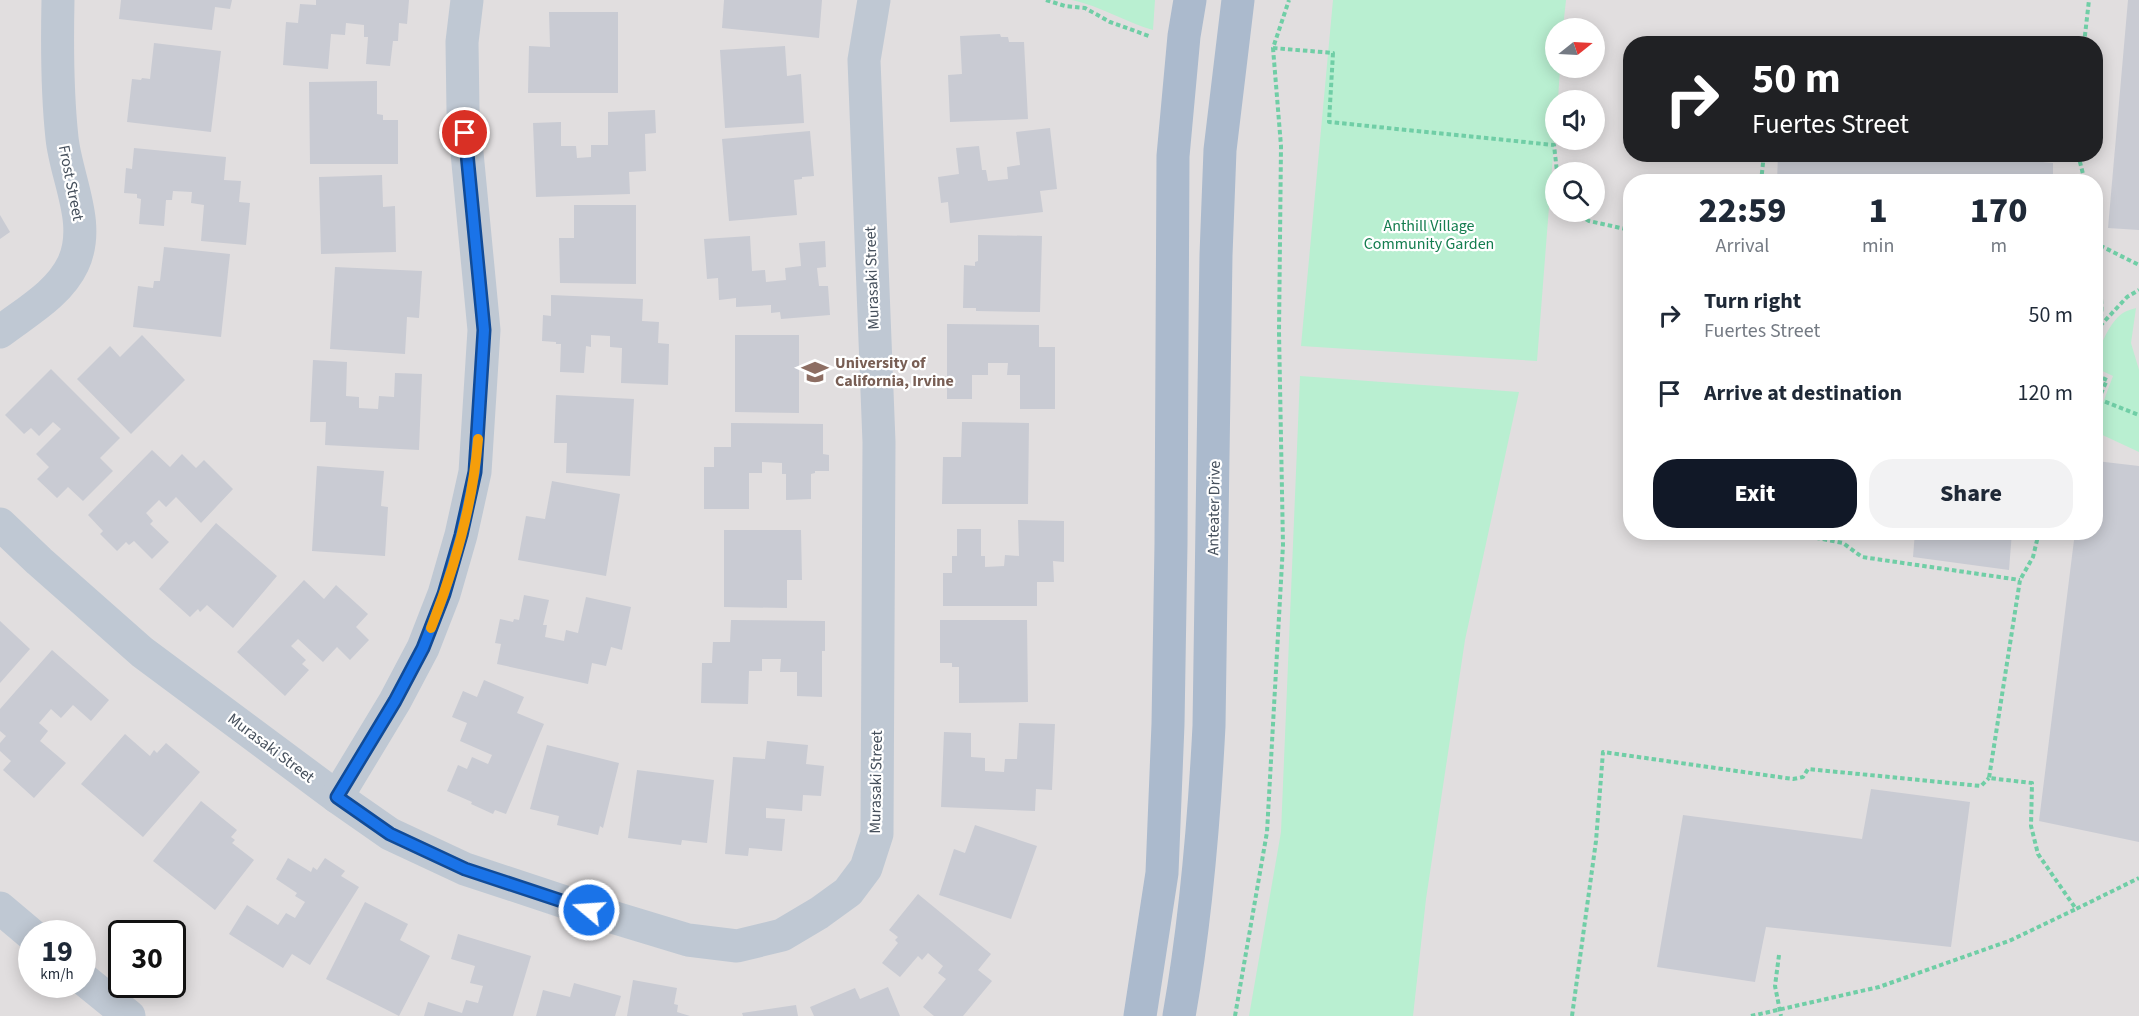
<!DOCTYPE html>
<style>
:root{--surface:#fff;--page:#f2f2f3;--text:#1f2937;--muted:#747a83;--accent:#111827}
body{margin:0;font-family:"Source Sans 3",sans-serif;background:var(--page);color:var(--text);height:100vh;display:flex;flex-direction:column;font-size:22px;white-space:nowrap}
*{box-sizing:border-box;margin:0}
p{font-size:20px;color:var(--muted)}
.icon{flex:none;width:33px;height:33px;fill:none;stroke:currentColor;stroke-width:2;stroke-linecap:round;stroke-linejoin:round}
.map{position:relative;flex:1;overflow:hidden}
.side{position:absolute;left:1623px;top:174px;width:480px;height:366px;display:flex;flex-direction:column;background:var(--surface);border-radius:24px;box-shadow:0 3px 15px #0003}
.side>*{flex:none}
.guide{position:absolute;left:1623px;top:36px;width:480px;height:126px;border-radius:24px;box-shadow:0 3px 15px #0003;background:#202124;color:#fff;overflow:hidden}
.needle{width:39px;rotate:72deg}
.controls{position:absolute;left:1545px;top:18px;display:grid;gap:12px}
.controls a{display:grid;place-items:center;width:60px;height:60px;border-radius:50%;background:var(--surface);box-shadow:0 3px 15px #0003;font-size:30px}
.speed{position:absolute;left:18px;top:920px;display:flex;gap:12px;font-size:30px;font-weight:700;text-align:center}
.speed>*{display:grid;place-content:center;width:78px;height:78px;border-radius:50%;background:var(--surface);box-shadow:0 3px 15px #0003;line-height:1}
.speed small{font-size:15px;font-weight:400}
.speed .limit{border:3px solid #111;border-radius:9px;background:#fff;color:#111}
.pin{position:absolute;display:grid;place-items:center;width:51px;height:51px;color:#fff;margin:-26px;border:3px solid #fff;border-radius:50%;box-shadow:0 2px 6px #0007}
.me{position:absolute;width:66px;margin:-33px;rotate:288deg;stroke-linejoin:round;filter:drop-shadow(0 0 4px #0008)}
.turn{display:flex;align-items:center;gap:21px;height:126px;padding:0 30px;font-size:27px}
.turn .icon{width:78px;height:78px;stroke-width:2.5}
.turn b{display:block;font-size:42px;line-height:51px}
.eta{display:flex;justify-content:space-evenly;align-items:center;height:102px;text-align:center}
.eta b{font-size:36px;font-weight:800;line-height:42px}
.primary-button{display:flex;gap:12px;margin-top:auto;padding:12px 30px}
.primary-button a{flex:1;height:69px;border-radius:24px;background:var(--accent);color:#fff;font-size:24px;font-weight:800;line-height:69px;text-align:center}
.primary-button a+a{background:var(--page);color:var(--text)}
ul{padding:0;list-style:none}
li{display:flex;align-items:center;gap:18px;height:78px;padding:0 30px}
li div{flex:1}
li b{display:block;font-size:22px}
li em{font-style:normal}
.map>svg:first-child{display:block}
</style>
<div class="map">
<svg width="2139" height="1016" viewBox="0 0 2139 1016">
<rect width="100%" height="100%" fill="#f0eded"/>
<path fill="#e1dedf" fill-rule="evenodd" d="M0,0h2139v1016h-2139zM1556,28h38v40h-38zM1630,44h466v110h-466zM1556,100h38v40h-38zM1556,172h38v40h-38zM1630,182h466v350h-466zM32,933h50v51h-50zM122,933h50v51h-50z"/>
<g fill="#b9efd1">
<path d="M1072,0h83l-2,30c-28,-8 -53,-24 -81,-30z"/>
<polygon points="1333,0 1566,0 1563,28 1556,28 1556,68 1560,68 1558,100 1556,100 1555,130 1537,361 1301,346"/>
<path d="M2136,308l-5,35 8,27v82l-43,-20v-11l17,-45 -17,-8c-1,-15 14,-47 27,-55 3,-2 9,-4 13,-5z"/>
<polygon points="1300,376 1519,392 1465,640 1426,899 1413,1016 1249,1016 1281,832"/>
</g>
<g fill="#c9cbd3">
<polygon points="121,0 232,0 230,9 215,7 212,30 119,19"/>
<polygon points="316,0 409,0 407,24 399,23 398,41 393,41 390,66 366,64 368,37 364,37 364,25 346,23 345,35 331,34 328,69 283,65 286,22 298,23 300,4 316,5"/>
<polygon points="724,0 822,0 819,38 722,28"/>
<polygon points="2128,0 2139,0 2139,230 2108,228"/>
<polygon points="549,12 618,12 618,93 528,93 529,46 550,47"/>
<polygon points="1000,34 1001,37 1008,37 1009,42 1024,42 1028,119 950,122 948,75 962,74 960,36"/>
<polygon points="154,43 221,51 211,132 127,122 132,79 141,80 142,78 150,79"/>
<polygon points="785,46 787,76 801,74 804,123 725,128 720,50"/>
<polygon points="377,81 377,114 383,115 383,120 398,120 398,164 310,164 309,82"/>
<polygon points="655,110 656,133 645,134 646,171 629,172 630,194 536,197 533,123 561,122 561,146 576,146 577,158 591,157 591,145 608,145 608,112"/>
<polygon points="1050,128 1057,189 1040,191 1043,212 950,223 948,202 941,203 938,177 959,174 956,148 979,146 982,170 986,170 988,181 1008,179 1007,167 1020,165 1016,132"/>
<polygon points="810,131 814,176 802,177 802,179 794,180 797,215 729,221 722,139"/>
<polygon points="134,148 226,157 224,180 241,181 239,202 250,203 246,245 201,241 204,205 191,203 192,192 173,191 172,200 166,200 164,226 139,224 141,199 137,198 137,194 124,193 126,168 132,169"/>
<polygon points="1778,154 1958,154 2053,163 2053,182 1777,182"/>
<polygon points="382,175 383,207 395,206 396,252 321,254 319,177"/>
<polygon points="574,205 636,205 636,284 560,283 559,238 574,238"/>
<polygon points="0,215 10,232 0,239"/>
<polygon points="978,235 1042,236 1040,312 976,311 976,308 963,308 964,265 975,266 975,262 978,261"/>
<polygon points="750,236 752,271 765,270 766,282 786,280 785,268 801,266 799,243 825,241 826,267 817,268 819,286 828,286 830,315 781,319 780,312 771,313 771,305 736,307 736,298 719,300 718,278 707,279 704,239"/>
<polygon points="164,247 230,254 221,337 133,327 138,286 153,288 154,281 160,281"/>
<polygon points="335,267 422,271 419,318 407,317 405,354 330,349"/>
<polygon points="551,295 643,299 642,321 659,322 658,343 669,344 668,385 621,383 622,348 610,347 610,336 591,335 591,347 586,346 584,373 560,372 561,344 556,344 556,342 542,341 543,315 551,316"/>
<polygon points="947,324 1039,325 1039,347 1055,347 1055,409 1020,409 1020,375 1007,375 1008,363 988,363 988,375 972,375 972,399 947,399"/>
<polygon points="142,335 185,380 131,434 77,379 110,346 120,357"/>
<polygon points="735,335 799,335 799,413 735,412"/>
<polygon points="313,360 347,362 346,396 359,397 359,408 378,409 379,396 394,397 395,373 422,374 419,450 325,445 326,422 310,422"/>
<polygon points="51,369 120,438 100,458 113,471 83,501 68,487 57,498 37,479 49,467 36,454 61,429 53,422 39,436 31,428 24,434 5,415"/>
<polygon points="556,395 634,399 630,476 566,473 567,443 554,443"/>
<polygon points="962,422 1029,423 1028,504 942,504 943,457 961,457"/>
<polygon points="731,423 823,424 823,454 829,455 829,471 815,471 815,473 811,474 811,499 786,500 786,474 782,474 782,463 762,462 762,473 749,473 749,509 704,509 704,467 714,467 714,447 731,447"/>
<polygon points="152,450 170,467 182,454 196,468 204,460 233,489 201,523 176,497 166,507 159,500 146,513 153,521 150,524 169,542 152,559 134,541 129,545 126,542 117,551 100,534 103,531 88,515"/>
<polygon points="2096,461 2139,466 2139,842 2039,821 2075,532 2096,532"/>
<polygon points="317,466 384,471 381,506 388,507 385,556 312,551"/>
<polygon points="552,481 620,494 606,576 518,560 526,516 545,519"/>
<polygon points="1018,520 1064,521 1064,562 1053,561 1054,582 1037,582 1037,606 943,606 943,573 952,573 952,556 957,556 957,529 981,529 981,556 985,556 985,567 1004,566 1005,555 1019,556"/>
<polygon points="216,523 277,576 233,628 207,605 200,612 198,609 190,617 159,589"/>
<polygon points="724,530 801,530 802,580 787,580 787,608 724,607"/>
<polygon points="1915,532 2012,532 2009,570 1913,557"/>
<polygon points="304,580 324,599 336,585 368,614 356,627 369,640 350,660 337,647 323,662 298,639 291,646 306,660 302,664 309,670 285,696 237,652"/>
<polygon points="524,595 549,600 543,625 547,625 545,637 564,641 566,630 578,633 586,597 631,607 622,650 611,647 606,666 592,663 588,684 497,664 501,644 495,643 500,619 513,622 514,619 519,620"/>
<polygon points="731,620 825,621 825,651 822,651 822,697 797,696 797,672 780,672 781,659 762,659 762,671 749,671 748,704 701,703 702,663 712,663 713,642 730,642"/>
<polygon points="940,620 1027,620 1028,702 959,703 959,667 952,667 952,663 940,663"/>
<polygon points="0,621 30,649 0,683"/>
<polygon points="52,650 109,700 91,721 73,705 61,718 51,709 39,723 48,731 40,741 66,763 34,798 3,770 11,761 0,751 0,743 6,736 0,731 0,709"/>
<polygon points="484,680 524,697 517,713 544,724 506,814 495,810 493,814 471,804 472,802 447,791 458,765 467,769 472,757 488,764 492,755 460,741 467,723 452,717 463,691 477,697"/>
<polygon points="1019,723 1055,724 1052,790 1036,789 1035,811 941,807 944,732 971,733 971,757 985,758 985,771 1004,772 1005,759 1017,759"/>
<polygon points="125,734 150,756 154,750 157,753 166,743 200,772 143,837 81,784"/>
<polygon points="767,741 808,745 806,764 824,766 821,796 803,795 802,811 766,808 766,818 785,819 782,851 749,848 748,856 725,854 733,757 765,759"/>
<polygon points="547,745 619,763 603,828 600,826 598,835 557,825 559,816 530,809"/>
<polygon points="637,770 714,780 707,843 682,840 681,845 628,838"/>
<polygon points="1871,789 1970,802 1951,947 1766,927 1755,982 1657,967 1683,815 1862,839"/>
<polygon points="201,801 237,830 231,837 235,840 232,843 254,860 215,910 153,861"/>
<polygon points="975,825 1037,846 1011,919 939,895 954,849 965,853"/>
<polygon points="288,858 311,872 313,867 317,870 325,858 345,871 341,876 359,887 310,965 292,954 283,968 229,934 247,905 278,925 286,913 295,918 305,902 295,896 297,893 276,879"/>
<polygon points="918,894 991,954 978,970 992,981 963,1016 934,1016 923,1007 946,979 938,973 943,966 928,953 922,960 918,956 900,977 882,963 898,943 895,940 898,937 889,930"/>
<polygon points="365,902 408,924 400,940 430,956 399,1016 326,979"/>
<polygon points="458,934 531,956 513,1016 424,1016 428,1002 462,1013 466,1000 478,1003 483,986 470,983 475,966 451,959"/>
<polygon points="633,980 677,988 674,1004 678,1005 677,1012 690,1016 627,1016"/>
<polygon points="574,983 621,996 615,1016 536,1016 543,990 570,997"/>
<polygon points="888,987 900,1016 814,1016 810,1007 855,988 860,999"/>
<polygon points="796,1005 798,1016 743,1016 742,1013"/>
</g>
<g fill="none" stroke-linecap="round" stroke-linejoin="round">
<g stroke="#70cea6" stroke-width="4" stroke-dasharray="4.5 3" stroke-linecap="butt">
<polyline points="1046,0 1065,6 1085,8 1110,22 1149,36"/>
<polyline points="2084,44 2089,0"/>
<polyline points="1273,48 1333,53 1329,122 1554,145 1557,172"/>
<polyline points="2078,154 2085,182"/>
<polyline points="1761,182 1764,154"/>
<polyline points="1573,212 1589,221 1630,230"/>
<polyline points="2096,223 2101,246 2139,265"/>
<polyline points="2100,326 2127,297 2139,290"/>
<path d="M2096,333c9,-15 4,-36 4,-53 0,-11 1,-23 1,-34"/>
<polyline points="2096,375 2107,380 2096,405"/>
<polyline points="2098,399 2139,415"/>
<polyline points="1786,532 1843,543 1862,557 2020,580"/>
<polyline points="2039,532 2033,557 2020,580 1989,778 2032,783 2031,826 2038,854 2076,909 2139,878"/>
<polyline points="1779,955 1775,986 1781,1016"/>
<polyline points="1235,1016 1267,832 1283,545 1279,332 1281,146 1273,48 1289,0"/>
<polyline points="1572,1016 1596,841 1603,752 1793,779 1803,777 1808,769 1981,786 1989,778"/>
<polyline points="1751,1016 1879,987 2009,941 2076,909"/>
</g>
<g stroke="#bfc8d3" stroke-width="33">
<path d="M0,332c26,-20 59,-38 73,-68 19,-40 -7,-86 -11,-126 -5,-46 -5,-92 -4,-138"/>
<polyline points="0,524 39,561 142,652 337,797 390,834 465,869 589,910 688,940 737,946 782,935 819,913 848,892 866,868 877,834 879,442 864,60 874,0"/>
<polyline points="337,797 395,701 423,648 444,594 461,535 475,472 484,330 463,111 462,42 467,0"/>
<polyline points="0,908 32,935"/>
<polyline points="82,978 129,1016"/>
</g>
<g stroke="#abbacd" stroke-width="33">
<polyline points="1140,1016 1162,873 1168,724 1171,544 1173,156 1184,36 1190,0"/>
<path d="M1179,1016c17,-96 25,-193 30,-290l7,-471 4,-105 18,-150"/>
</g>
</g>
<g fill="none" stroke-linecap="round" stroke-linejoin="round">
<g stroke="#114b97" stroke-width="15">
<polyline id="route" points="465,133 484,330 475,472 461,535 444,594 423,648 395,701 337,797 390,834 465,869 589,910"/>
</g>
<use href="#route" stroke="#1a73e8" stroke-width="10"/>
<path stroke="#f59e0b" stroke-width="10" d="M431,628c24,-61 42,-124 47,-189"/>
</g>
<defs>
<g id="university-bare" transform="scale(2.07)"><path d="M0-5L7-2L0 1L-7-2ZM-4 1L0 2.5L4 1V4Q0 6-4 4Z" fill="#8d6e63" stroke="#fff" stroke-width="2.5" paint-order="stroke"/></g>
</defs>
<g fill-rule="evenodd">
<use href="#university-bare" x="815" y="372"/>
</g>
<g text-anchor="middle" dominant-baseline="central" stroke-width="4.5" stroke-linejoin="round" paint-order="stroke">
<g font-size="16" fill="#454f5b" stroke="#fff">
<text transform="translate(71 183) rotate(79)">Frost Street</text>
<text transform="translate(872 278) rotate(-92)">Murasaki Street</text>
<text transform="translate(1214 508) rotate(-89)">Anteater Drive</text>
<text transform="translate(271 748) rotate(37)">Murasaki Street</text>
<text transform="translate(876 782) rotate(-89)">Murasaki Street</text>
</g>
<g font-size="16" fill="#147d4f" stroke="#fff">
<text x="1429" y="226">Anthill Village<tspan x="1429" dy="18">Community Garden</tspan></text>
</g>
<g font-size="16" font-weight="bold" fill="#785e54" stroke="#fff" text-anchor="start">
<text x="835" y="363">University of<tspan x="835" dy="18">California, Irvine</tspan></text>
</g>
</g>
</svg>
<div class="controls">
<a><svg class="needle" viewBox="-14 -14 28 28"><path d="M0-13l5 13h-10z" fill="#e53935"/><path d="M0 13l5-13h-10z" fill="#747a83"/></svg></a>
<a><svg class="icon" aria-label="sound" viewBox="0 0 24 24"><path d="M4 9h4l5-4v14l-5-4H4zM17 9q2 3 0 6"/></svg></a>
<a><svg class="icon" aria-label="search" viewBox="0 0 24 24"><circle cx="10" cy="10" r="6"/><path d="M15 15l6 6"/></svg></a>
</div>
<div class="speed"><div>19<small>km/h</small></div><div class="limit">30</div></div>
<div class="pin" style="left:465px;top:133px;background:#d93025"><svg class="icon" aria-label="arrive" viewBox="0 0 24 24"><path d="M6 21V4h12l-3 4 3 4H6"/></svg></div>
<svg class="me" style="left:589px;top:910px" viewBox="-20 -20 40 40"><circle r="17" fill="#1a73e8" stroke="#fff" stroke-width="3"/><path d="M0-11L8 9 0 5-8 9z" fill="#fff"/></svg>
<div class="guide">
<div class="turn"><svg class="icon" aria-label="right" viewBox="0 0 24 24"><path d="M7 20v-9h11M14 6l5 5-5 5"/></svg><div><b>50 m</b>Fuertes Street</div></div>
</div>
<section class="side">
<div class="eta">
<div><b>22:59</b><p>Arrival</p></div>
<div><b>1</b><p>min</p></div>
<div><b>170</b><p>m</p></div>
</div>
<ul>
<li><svg class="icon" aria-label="right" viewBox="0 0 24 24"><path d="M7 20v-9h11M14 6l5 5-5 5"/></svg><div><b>Turn right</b><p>Fuertes Street</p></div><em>50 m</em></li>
<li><svg class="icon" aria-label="arrive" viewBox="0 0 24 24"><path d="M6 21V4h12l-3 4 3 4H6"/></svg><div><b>Arrive at destination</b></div><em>120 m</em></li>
</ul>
<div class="primary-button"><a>Exit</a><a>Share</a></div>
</section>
</div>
